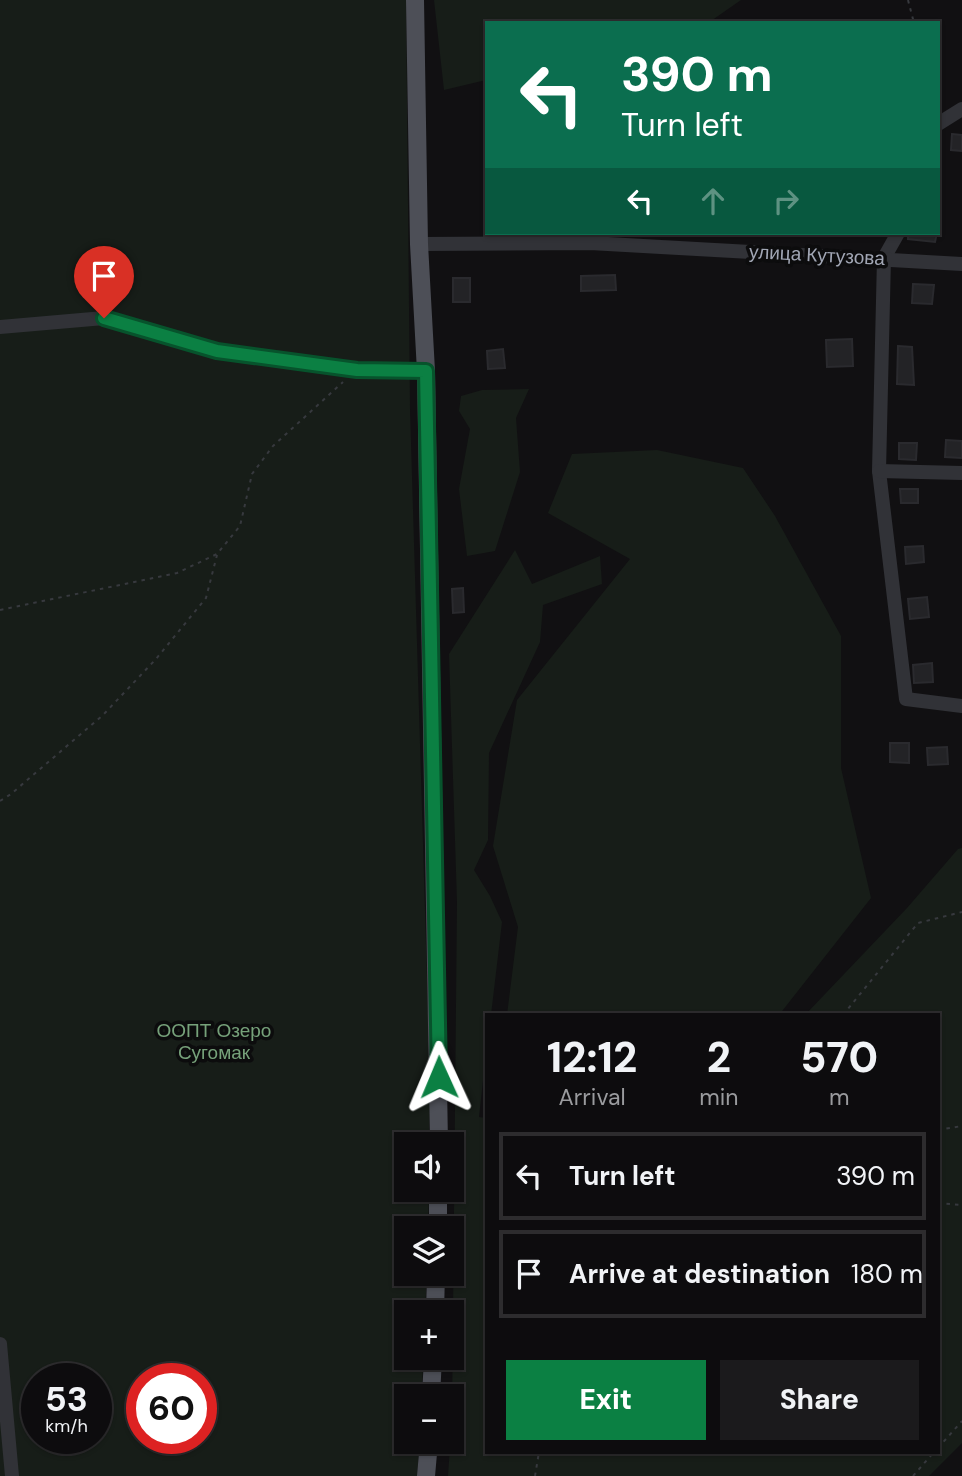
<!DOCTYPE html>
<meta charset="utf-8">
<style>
:root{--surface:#0d0c0e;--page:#1b1a1c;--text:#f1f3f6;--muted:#9a9b9e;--line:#2d2c2e;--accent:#0b8043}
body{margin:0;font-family:"DM Sans",sans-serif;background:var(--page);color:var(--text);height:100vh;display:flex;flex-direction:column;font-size:26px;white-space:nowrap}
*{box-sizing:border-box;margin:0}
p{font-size:23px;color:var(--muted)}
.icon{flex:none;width:38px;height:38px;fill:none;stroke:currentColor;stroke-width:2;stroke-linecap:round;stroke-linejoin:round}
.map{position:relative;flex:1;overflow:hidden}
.side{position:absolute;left:485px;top:1013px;width:455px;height:441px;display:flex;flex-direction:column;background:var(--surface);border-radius:0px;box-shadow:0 2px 5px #0004,0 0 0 2px var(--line)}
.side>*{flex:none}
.guide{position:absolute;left:485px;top:21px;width:455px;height:214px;border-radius:0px;box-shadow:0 2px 5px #0004,0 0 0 2px var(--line);background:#0b6e4f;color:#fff;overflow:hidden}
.controls{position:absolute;left:394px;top:1132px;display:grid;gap:14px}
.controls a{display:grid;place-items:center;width:70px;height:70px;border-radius:0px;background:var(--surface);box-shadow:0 2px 5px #0004,0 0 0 2px var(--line);font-size:35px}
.speed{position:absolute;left:21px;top:1363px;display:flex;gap:14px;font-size:35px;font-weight:700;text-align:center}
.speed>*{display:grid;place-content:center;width:91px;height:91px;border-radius:50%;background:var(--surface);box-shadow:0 2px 5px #0004,0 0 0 2px var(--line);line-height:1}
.speed small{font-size:18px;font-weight:400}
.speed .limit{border:10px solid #d22;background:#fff;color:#111}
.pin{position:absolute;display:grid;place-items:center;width:60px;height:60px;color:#fff;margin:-72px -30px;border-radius:50% 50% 50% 0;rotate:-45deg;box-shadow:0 0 7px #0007}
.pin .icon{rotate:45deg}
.me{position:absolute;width:77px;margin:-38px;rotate:359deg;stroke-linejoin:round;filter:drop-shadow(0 0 5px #0008)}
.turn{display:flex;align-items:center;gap:24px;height:147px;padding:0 21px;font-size:32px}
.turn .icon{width:91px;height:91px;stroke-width:2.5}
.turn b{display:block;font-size:49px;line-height:60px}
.lanes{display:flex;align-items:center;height:66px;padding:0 21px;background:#0003;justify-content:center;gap:35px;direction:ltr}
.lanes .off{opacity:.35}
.eta{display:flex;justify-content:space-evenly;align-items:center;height:119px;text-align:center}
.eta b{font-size:42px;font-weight:800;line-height:49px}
.action{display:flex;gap:14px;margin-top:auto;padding:14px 21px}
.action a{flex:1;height:80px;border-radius:0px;background:var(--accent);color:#fff;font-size:28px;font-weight:800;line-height:80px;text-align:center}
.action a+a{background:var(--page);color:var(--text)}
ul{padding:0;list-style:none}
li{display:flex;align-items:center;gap:21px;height:88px;margin:0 14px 10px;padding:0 7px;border:4px solid var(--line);border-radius:0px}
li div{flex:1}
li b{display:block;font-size:26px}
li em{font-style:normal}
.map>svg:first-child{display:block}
</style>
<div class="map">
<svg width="962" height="1476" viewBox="0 0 962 1476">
<rect width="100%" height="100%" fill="#111012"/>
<g fill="#171d18" fill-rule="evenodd">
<path d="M0,0h406l4,409 20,670 -1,65h-23v46h23l-1,38h-22v46h21l-2,38h-19v46h17l-1,38h-16v46h14l-3,34h-417zM37,1379h59v59h-59zM142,1379h59v59h-59z"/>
<polygon points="434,0 741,0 708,23 571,23 564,20 561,23 486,23 486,80 444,90"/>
<polygon points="529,389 516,418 520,472 495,551 467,556 459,489 470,429 459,411 461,396 482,390"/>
<polygon points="657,450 743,468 775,516 841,636 841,768 871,898 779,1015 507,1015 518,927 493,846 517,700 630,559 548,513 572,454"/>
<polygon points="515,550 532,584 600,556 602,584 543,605 540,642 489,753 488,840 474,870 490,896 502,922 491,1015 486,1015 486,1054 479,1117 486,1118 486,1452 938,1452 938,1015 805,1015 907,908 958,849 962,848 962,1443 929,1476 448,1476 452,1417 457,902 449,654"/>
</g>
<g fill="#232326" stroke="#2a2a2e" stroke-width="2">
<polygon points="952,134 962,135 962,151 951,150"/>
<polygon points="908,233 937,233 935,242 908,239"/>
<polygon points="615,275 616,290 581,291 581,276"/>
<rect x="453" y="278" width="17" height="24"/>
<polygon points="913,284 934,285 932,304 912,303"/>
<polygon points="852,339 853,366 827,367 826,340"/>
<polygon points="898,346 912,347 914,385 897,384"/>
<polygon points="503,349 505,368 488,369 487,351"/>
<polygon points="946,440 962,441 962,458 945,457"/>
<polygon points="899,443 917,443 916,460 899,459"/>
<polygon points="900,489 918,489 918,503 901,503"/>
<polygon points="923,546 924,562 906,564 905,547"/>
<polygon points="463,588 464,612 453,613 452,589"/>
<polygon points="927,597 929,617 910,619 908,599"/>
<polygon points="932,663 933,682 914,683 913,665"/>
<polygon points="890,743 909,743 909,763 890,762"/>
<polygon points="947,747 948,764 928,765 927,748"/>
</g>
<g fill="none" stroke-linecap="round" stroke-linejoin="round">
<g stroke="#37393e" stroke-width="2" stroke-dasharray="3.5 5" stroke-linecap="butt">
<polyline points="908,0 914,23"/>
<polyline points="0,610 177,573 217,554 240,526 252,474 273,446 343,382"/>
<polyline points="0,801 11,794 103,715 156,659 206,598 217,555"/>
<polyline points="843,1015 918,923 962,912"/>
<polyline points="938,1130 962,1126"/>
<polyline points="938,1203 962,1205"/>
<polyline points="938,1448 962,1421"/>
<polyline points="535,1476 539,1452"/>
<polyline points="913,1476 934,1452"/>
</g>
<g stroke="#313237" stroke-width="14">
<polyline points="938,124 962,109"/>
<polyline points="898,233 884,258 879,471 906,699 962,706"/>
<polyline points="419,244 590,243 962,264"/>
<polyline points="0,327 104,318 217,351 357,370 426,371"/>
<polyline points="879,471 962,473"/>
<polyline points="0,1344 12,1476"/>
</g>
<g stroke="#4d4f57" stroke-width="18">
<polyline points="415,0 419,244 426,371 439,1144"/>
<polyline points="438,1228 438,1190"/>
<polyline points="435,1312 436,1274"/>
<polyline points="431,1396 433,1358"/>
<polyline points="426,1476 429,1442"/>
</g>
</g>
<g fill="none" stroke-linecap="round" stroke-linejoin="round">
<g stroke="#07532c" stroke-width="18">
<polyline id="route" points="104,318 217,351 357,370 426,371 439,1077"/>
</g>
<use href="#route" stroke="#0b8043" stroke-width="12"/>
</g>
<g text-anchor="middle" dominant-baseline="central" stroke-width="7" stroke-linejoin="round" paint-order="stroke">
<g font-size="19" fill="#a1a6b4" stroke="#0c0c0d">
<text transform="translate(817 255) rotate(3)">улица Кутузова</text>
</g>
<g font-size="19" fill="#76a17a" stroke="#0c0c0d">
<text x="214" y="1030">ООПТ Озеро<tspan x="214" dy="22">Сугомак</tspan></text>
</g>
</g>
</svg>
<div class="controls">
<a><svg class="icon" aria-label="sound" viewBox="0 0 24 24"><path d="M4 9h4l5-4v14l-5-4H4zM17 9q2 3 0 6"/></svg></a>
<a><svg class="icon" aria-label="layers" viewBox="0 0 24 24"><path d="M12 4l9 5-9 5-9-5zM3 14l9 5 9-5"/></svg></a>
<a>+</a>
<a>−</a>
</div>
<div class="speed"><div>53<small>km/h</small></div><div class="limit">60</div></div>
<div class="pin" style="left:104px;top:318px;background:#d93025"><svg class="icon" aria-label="arrive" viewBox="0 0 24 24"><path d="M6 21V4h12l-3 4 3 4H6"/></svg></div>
<svg class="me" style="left:439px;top:1077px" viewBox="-20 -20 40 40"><path d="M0-17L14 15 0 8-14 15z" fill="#0b8043" stroke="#fff" stroke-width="4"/></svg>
<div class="guide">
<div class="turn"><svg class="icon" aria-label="left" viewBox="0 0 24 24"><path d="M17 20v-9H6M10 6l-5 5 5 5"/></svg><div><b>390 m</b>Turn left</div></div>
<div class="lanes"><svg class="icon" aria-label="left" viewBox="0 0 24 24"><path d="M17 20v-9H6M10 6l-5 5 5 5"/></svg><svg class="icon off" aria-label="ahead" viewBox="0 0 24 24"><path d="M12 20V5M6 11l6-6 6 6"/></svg><svg class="icon off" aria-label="right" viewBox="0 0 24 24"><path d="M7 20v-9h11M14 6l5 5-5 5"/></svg></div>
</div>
<section class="side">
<div class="eta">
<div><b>12:12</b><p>Arrival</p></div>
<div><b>2</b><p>min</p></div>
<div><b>570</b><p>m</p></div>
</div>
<ul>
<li><svg class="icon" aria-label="left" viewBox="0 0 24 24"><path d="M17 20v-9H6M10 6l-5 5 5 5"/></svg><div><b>Turn left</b></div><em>390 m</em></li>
<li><svg class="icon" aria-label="arrive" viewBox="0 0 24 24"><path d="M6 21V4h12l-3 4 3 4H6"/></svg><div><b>Arrive at destination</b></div><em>180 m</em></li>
</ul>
<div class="action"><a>Exit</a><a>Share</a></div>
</section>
</div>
